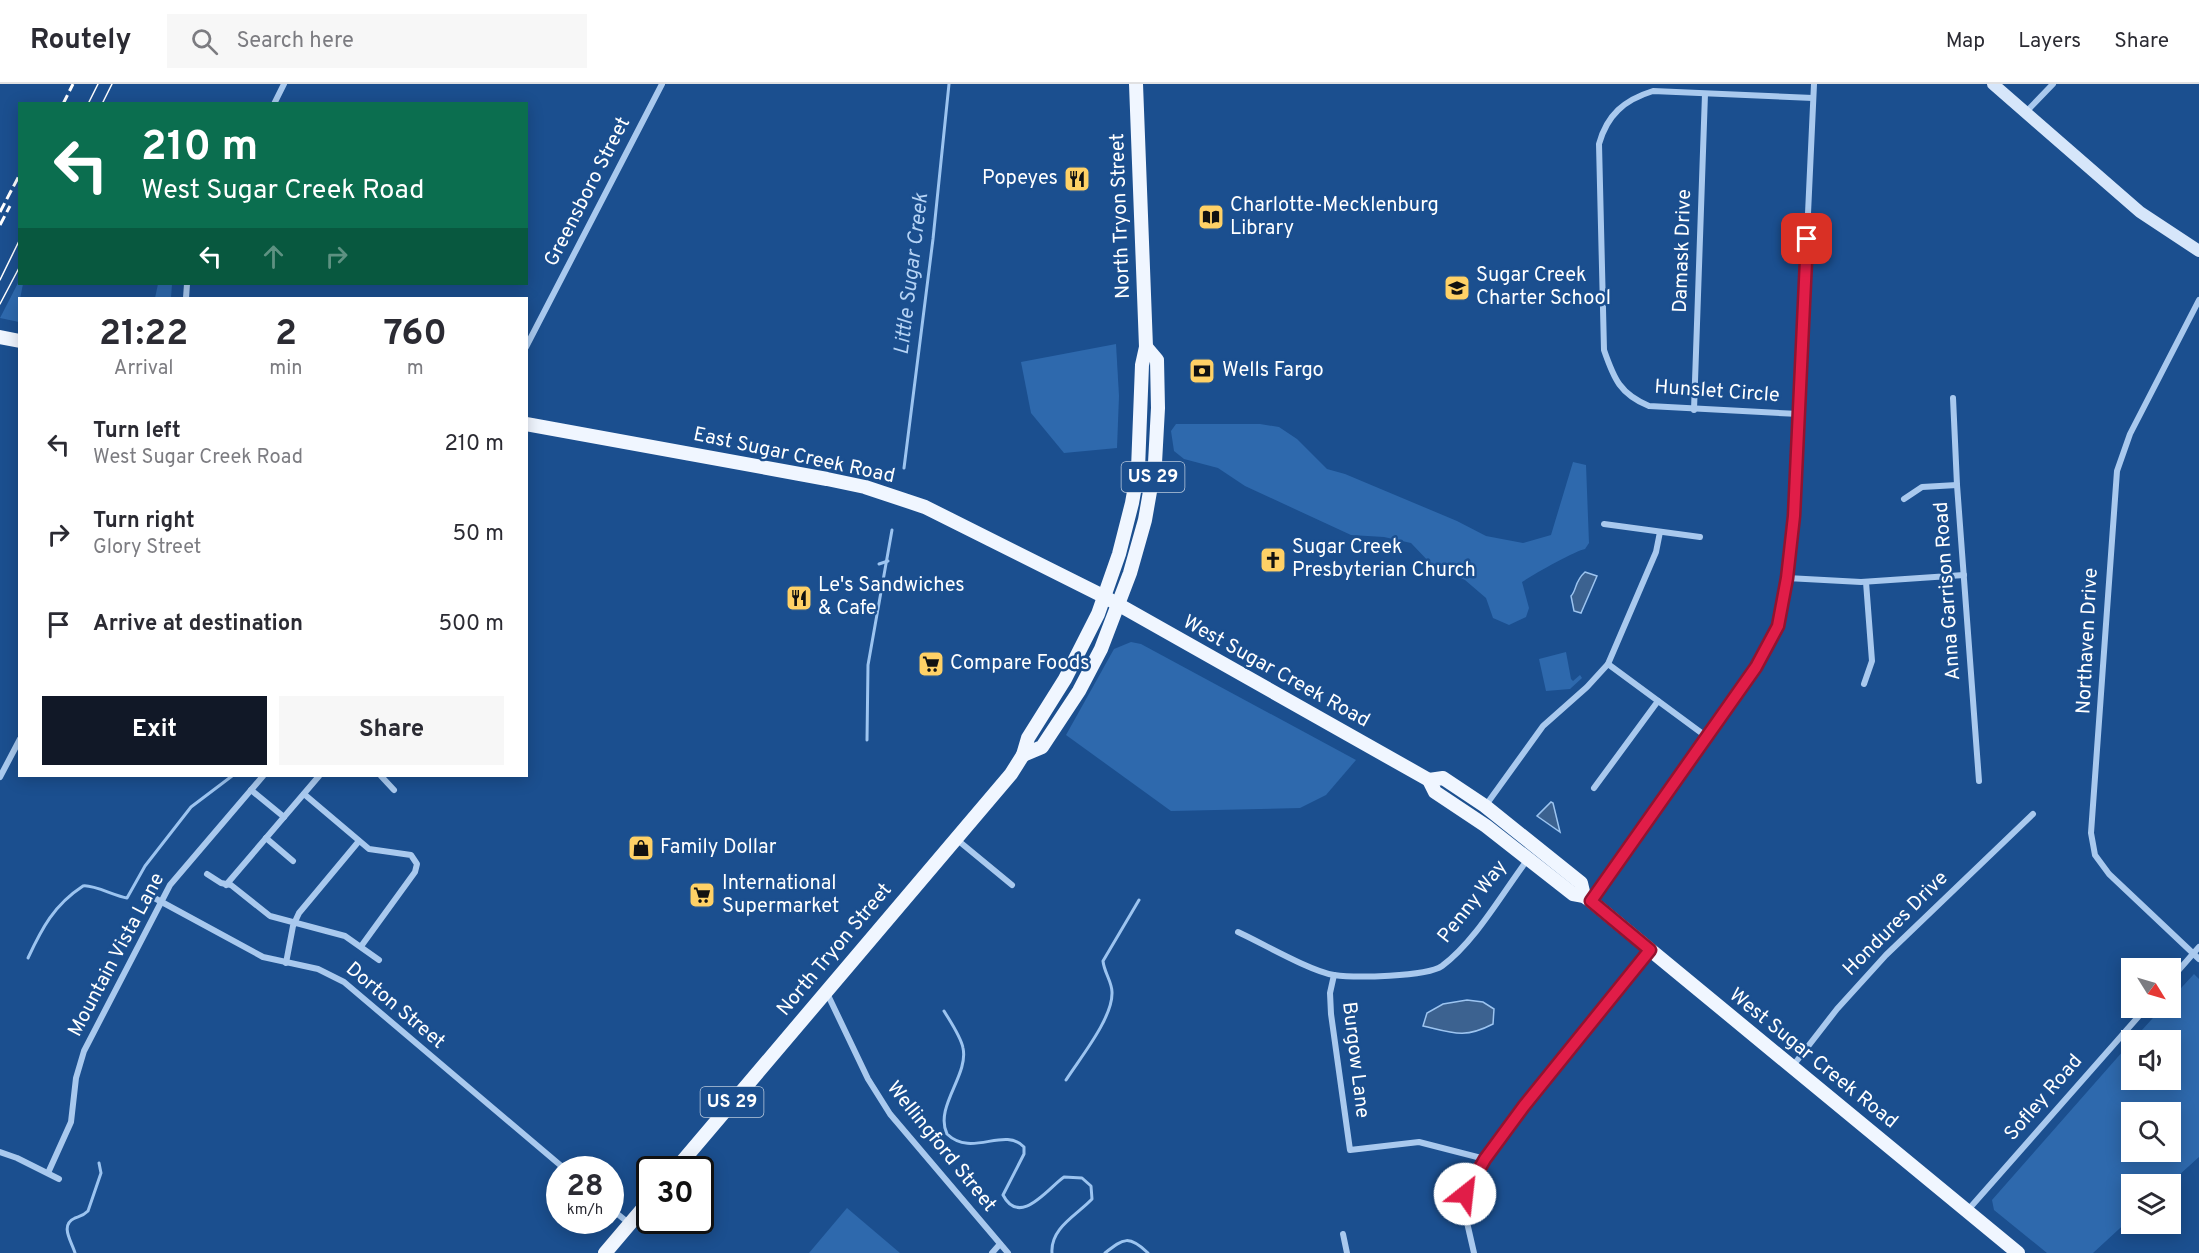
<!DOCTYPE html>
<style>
:root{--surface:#fff;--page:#f7f7f7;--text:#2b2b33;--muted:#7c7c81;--line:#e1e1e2;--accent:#111827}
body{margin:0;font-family:Overpass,sans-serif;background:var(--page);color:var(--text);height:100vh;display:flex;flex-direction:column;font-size:22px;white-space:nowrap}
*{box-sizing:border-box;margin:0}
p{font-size:20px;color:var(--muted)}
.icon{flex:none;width:33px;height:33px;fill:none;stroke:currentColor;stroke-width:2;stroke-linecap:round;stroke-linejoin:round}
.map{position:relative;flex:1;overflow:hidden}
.drawer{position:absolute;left:18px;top:213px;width:510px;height:480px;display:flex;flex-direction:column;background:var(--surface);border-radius:0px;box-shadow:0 3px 15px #0003}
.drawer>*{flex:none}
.guide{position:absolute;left:18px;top:18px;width:510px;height:183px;border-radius:0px;box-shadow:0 3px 15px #0003;background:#0b6e4f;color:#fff;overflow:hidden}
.needle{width:39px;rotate:127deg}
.controls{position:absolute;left:2121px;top:874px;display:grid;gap:12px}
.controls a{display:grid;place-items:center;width:60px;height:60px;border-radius:0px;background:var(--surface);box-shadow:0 3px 15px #0003;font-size:30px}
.speed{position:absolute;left:546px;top:1072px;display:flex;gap:12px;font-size:30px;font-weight:700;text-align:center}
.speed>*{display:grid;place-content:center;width:78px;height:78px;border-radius:50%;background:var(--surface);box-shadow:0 3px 15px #0003;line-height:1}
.speed small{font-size:15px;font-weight:400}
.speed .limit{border:3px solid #111;border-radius:9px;background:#fff;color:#111}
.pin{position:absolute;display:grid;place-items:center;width:51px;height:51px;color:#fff;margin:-26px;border-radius:12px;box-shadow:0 3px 9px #0006}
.me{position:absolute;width:66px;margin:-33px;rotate:29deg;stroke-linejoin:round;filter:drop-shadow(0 0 4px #0008)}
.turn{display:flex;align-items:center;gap:21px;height:126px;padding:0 24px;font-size:27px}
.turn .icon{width:78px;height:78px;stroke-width:2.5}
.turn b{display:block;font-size:42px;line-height:51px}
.lanes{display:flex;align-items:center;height:57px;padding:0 24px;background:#0003;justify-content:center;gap:30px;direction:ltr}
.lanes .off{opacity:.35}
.eta{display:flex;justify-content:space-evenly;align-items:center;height:102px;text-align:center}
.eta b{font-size:36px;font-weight:700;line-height:42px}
.primary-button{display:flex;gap:12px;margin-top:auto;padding:12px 24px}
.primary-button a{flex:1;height:69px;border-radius:0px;background:var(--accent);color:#fff;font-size:24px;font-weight:700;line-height:69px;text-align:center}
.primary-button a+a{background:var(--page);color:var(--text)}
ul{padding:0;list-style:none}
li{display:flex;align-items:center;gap:18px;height:90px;padding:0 24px}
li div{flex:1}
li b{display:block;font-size:22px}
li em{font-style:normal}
header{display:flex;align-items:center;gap:36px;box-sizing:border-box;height:84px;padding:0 30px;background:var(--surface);border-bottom:2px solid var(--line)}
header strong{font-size:28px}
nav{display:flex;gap:33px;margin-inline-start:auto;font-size:21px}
.search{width:420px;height:54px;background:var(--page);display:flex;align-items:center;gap:15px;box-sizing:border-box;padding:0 21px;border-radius:0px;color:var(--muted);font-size:22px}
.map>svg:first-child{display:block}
</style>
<header>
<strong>Routely</strong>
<div class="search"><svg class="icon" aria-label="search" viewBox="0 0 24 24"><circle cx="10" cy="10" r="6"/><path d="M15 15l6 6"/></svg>Search here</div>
<nav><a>Map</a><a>Layers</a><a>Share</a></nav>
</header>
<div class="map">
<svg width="2199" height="1169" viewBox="0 0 2199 1169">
<rect width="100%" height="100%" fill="#1b4f8f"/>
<g fill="#2e69ad" fill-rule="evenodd">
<polygon points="19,197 20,200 23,200 18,225 19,238 0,234"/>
<polygon points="158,200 172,200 171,214 155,214"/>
<polygon points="1116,260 1119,312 1117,364 1064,369 1031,329 1021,278"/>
<path d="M1176,340h84l19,3 18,12 30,30 18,5 112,47 29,15 37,7 28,-8 22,-73 13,3 3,78 -4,6c-8,1 -53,26 -63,33l7,26 -3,9 -17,8 -16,-7 -7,-20 -21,-18 -33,-15 -21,-22 -27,-6 -33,-2 -106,-49 -27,-18 -34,-9 -10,-8 -3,-20z"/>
<polygon points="1131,558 1141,560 1356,676 1326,711 1300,724 1171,727 1066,651 1114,565"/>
<polygon points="1566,568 1571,595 1573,597 1580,591 1582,594 1570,605 1546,607 1539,575"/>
<path d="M2194,890l5,5v178l-31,28h-36l-1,33 -38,35h-46l-53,-43 -2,-10 139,-158 1,38h38v-39h-38l30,-33h8l1,-9zM2132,1029h38v39h-38z"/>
<polygon points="847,1124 900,1169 809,1169"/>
</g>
<g fill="#3c6290" stroke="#9cc4f0" stroke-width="1.5">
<path d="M1585,488l12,4 -16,37 -7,-2 -3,-15c6,-6 3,-14 14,-24z"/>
<polygon points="1551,718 1553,719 1560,748 1537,732"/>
<path d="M1467,916l16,2 11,7 -1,15c-29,15 -40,9 -70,2l4,-13 16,-9z"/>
</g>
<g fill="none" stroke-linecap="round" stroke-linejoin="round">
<g stroke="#9cc4f0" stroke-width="3">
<polyline points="904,384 933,155 949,0"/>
<polyline points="879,480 888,477"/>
<polyline points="867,656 868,581 892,446"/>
<path d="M28,874c14,-30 26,-53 55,-72 9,-2 32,10 44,12l18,-32 46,-59 41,-31"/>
<path d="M944,927c6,10 17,26 19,37 6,27 -29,59 -16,86 25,24 57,-8 77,13v7l-21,41c17,33 46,-8 61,-18l18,1 9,8 1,13c-15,16 -42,29 -40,54"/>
<path d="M1066,996c14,-22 47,-62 46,-88 0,-10 -8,-20 -9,-31l36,-61"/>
<path d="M75,1169c-3,-11 -16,-28 0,-35 6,-2 8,-2 13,-7l13,-38 -2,-10"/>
<path d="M1105,1169c19,-15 24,-18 43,0"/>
</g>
<g stroke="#a9c9ee" stroke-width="6">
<polyline points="274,20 284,0"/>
<polyline points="2026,28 2053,0"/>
<polyline points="186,214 187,200"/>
<polyline points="2199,216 2130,350 2117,387 2091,749 2095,771 2109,790 2199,875"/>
<polyline points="526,263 662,0"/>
<polyline points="1953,314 1957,401 1979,697"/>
<polyline points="1694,326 1705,10"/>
<path d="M1799,330l-150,-8c-29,-12 -35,-27 -45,-56l-5,-206c8,-29 25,-44 54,-53l160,7"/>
<polyline points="1904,415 1922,403 1957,401"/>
<polyline points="1604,440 1700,453"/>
<polyline points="1787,494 1861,498 1964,491"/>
<polyline points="1608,580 1707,653"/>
<polyline points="1864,600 1872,577 1866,498"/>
<polyline points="381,692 394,706"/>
<polyline points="0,693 20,655"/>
<polyline points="1594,704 1658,617"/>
<polyline points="251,706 284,733"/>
<polyline points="304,710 369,765 411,771 417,780 415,788 362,861"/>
<polyline points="1486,721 1543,642 1587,603 1608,580 1656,468 1660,448"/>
<polyline points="266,754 293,777"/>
<polyline points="955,754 1012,801"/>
<polyline points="207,790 221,799 231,801 270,832 345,852 379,876"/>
<polyline points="226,801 319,692"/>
<polyline points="147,810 263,873 318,885 344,898 566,1086"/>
<path d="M1592,816l164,-233c31,-51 32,-94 38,-151l20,-432"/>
<path d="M1238,848c24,11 72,39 96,43 20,3 92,2 108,-9 33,-24 61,-74 86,-107"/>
<polyline points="286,879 293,842 299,829 359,757"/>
<polyline points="1334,891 1330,909 1331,930 1350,1066 1419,1058 1485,1075"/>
<polyline points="2170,896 2199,863"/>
<polyline points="826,907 868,995 890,1030 1008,1169"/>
<polyline points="1792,983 1837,925 1886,871 2033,730"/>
<polyline points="0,1068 17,1074 59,1095"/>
<polyline points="48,1089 71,1038 76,994 84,967 170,801 263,692"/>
<polyline points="610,1124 630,1140"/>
<polyline points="1968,1126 2146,924"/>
<polyline points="1343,1150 1347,1169"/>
<polyline points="992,1169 1000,1160"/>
<polyline points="1474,1169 1463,1121 1473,1095 1562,973 1650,866"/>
</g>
<polyline stroke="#d6e6fa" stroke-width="12" points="1993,0 2140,128 2199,167"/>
<g stroke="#f0f6ff" stroke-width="14">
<polyline points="0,253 20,257"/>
<polyline points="526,340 827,395 865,403 925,423 1105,513 1429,696 1435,708 1486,742 1573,810 1584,812 1591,817 2018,1169"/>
<polyline points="1023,671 1042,663 1079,607 1101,565 1130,489 1145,436 1155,379 1158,324 1157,276 1146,263"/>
<polyline points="1429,696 1443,694 1485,722 1581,799 1584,812"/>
<polyline points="675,1086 1011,690 1023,671 1028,654 1065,595 1098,530 1119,470 1132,419 1138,385 1142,281 1146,263 1136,0"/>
<polyline points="605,1169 650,1116"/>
</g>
<g stroke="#fff" stroke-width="1.5">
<polyline points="88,20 98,0"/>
<polyline points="102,20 112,0"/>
<polyline points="0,196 20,155"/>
<polyline points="0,220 20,182"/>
</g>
<g stroke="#fff" stroke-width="3" stroke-dasharray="10 4.5" stroke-linecap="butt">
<polyline points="63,20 73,0"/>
<polyline points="0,128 20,90"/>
<polyline points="0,141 10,122"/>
</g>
</g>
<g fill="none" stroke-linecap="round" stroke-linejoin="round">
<g stroke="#92132f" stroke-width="15">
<polyline id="route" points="1465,1110 1485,1075 1524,1022 1650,866 1591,817 1756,583 1778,542 1787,494 1794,432 1807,155"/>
</g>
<use href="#route" stroke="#e11d48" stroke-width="10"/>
</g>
<defs>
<g id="restaurant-square" transform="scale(1.35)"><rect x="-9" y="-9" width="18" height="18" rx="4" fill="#ffd166" stroke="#1b4f8f"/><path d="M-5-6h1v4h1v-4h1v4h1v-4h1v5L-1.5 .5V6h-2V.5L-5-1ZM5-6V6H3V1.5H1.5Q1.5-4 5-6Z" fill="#111"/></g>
<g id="library-square" transform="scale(1.35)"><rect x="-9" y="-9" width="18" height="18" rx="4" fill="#ffd166" stroke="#1b4f8f"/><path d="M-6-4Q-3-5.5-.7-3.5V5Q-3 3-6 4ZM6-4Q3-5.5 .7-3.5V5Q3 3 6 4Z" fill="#111"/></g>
<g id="school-square" transform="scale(1.35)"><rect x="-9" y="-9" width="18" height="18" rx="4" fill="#ffd166" stroke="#1b4f8f"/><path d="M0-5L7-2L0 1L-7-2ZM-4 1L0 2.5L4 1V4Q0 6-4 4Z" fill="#111"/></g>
<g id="bank-square" transform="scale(1.35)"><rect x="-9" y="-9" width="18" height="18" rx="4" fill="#ffd166" stroke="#1b4f8f"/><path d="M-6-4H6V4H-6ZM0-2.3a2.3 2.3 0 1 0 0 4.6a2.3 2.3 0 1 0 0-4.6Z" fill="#111"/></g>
<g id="church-square" transform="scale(1.35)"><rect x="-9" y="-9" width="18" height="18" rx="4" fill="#ffd166" stroke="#1b4f8f"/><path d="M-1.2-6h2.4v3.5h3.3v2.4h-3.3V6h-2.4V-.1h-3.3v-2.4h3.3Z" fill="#111"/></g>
<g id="supermarket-square" transform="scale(1.35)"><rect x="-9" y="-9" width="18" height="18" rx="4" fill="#ffd166" stroke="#1b4f8f"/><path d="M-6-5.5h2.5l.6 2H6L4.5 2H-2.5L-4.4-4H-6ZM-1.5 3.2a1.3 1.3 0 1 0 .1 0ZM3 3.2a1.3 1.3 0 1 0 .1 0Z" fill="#111"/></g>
<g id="shop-square" transform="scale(1.35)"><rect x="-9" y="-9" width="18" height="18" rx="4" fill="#ffd166" stroke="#1b4f8f"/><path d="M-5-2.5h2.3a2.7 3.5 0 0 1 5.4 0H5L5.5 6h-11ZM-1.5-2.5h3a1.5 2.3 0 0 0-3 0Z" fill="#111"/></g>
</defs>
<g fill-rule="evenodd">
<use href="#restaurant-square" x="1077" y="95"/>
<use href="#library-square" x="1211" y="133"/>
<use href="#school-square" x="1457" y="204"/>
<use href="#bank-square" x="1202" y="287"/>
<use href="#church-square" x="1273" y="476"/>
<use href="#restaurant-square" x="799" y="514"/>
<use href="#supermarket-square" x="931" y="580"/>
<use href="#shop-square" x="641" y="764"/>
<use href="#supermarket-square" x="702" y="811"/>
</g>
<g text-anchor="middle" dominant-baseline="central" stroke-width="5" stroke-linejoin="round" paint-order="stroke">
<g fill="#1b4f8f" stroke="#bbcadd" stroke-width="1.5">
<rect x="1121.5" y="378" width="63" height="30" rx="4.5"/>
<rect x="700.5" y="1003" width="63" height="30" rx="4.5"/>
</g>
<g font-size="18" font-weight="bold" fill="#fff">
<text x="1153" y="393">US 29</text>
<text x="732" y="1018">US 29</text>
</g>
<g font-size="20" fill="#fff" stroke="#1b4f8f" text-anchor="start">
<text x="1058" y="95" text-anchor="end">Popeyes</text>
<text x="1230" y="122">Charlotte-Mecklenburg<tspan x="1230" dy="23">Library</tspan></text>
<text x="1476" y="192">Sugar Creek<tspan x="1476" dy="23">Charter School</tspan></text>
<text x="1222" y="287">Wells Fargo</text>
<text x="1292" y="464">Sugar Creek<tspan x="1292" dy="23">Presbyterian Church</tspan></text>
<text x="818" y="502">Le's Sandwiches<tspan x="818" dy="23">&amp; Cafe</tspan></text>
<text x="950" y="580">Compare Foods</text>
<text x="660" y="764">Family Dollar</text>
<text x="722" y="800">International<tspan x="722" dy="23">Supermarket</tspan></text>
</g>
<g font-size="20" fill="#fff" stroke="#1b4f8f">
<text transform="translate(588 108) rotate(-63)">Greensboro Street</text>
<text transform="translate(1121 132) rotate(-92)">North Tryon Street</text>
<text transform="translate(1683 167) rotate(-88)">Damask Drive</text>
<text transform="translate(1717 308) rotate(4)">Hunslet Circle</text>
<text transform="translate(794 372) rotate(12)">East Sugar Creek Road</text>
<text transform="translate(1948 507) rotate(-94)">Anna Garrison Road</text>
<text transform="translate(2088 557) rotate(-87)">Northaven Drive</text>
<text transform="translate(1276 588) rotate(29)">West Sugar Creek Road</text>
<text transform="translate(1473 818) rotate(-52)">Penny Way</text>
<text transform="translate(1896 840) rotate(-45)">Hondures Drive</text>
<text transform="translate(835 866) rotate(-50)">North Tryon Street</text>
<text transform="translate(117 871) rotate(-62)">Mountain Vista Lane</text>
<text transform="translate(395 922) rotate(40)">Dorton Street</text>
<text transform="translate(1813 975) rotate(39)">West Sugar Creek Road</text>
<text transform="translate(1355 976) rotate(83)">Burgow Lane</text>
<text transform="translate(2044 1014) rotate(-49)">Sofley Road</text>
<text transform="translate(941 1063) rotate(51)">Wellingford Street</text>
</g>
<g font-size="21" font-style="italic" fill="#b5d3f5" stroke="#1b4f8f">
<text transform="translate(912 190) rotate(-83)">Little Sugar Creek</text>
</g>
</g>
</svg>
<div class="controls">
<a><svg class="needle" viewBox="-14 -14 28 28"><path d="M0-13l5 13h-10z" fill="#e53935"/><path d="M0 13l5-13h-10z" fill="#7c7c81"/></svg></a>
<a><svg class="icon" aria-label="sound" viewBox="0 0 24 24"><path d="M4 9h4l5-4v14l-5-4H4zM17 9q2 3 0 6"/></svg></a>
<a><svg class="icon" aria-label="search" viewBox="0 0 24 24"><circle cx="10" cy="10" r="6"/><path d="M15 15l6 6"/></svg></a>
<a><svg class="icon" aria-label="layers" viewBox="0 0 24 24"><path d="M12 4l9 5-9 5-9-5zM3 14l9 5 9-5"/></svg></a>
</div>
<div class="speed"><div>28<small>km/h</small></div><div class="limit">30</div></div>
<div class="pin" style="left:1807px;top:155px;background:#d93025"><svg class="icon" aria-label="arrive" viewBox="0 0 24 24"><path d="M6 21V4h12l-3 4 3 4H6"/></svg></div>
<svg class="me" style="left:1465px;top:1110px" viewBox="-20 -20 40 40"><circle r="19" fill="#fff"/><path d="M0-13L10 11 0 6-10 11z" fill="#e11d48"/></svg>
<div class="guide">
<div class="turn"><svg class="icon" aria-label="left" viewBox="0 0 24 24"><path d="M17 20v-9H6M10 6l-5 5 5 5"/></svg><div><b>210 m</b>West Sugar Creek Road</div></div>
<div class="lanes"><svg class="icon" aria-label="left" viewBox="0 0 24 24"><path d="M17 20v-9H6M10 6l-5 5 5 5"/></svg><svg class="icon off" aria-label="ahead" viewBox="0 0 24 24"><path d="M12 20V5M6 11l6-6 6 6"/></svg><svg class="icon off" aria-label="right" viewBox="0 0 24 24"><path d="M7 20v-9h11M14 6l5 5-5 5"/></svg></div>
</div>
<section class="drawer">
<div class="eta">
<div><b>21:22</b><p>Arrival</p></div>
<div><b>2</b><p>min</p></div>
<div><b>760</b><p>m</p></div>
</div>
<ul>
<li><svg class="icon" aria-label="left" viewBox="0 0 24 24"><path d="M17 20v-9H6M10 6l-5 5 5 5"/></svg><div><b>Turn left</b><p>West Sugar Creek Road</p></div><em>210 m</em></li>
<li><svg class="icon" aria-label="right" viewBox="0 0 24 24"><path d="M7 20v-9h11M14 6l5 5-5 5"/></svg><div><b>Turn right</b><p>Glory Street</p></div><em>50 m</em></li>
<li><svg class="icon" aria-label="arrive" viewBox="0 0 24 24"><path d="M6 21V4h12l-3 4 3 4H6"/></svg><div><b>Arrive at destination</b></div><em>500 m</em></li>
</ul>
<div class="primary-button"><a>Exit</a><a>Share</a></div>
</section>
</div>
